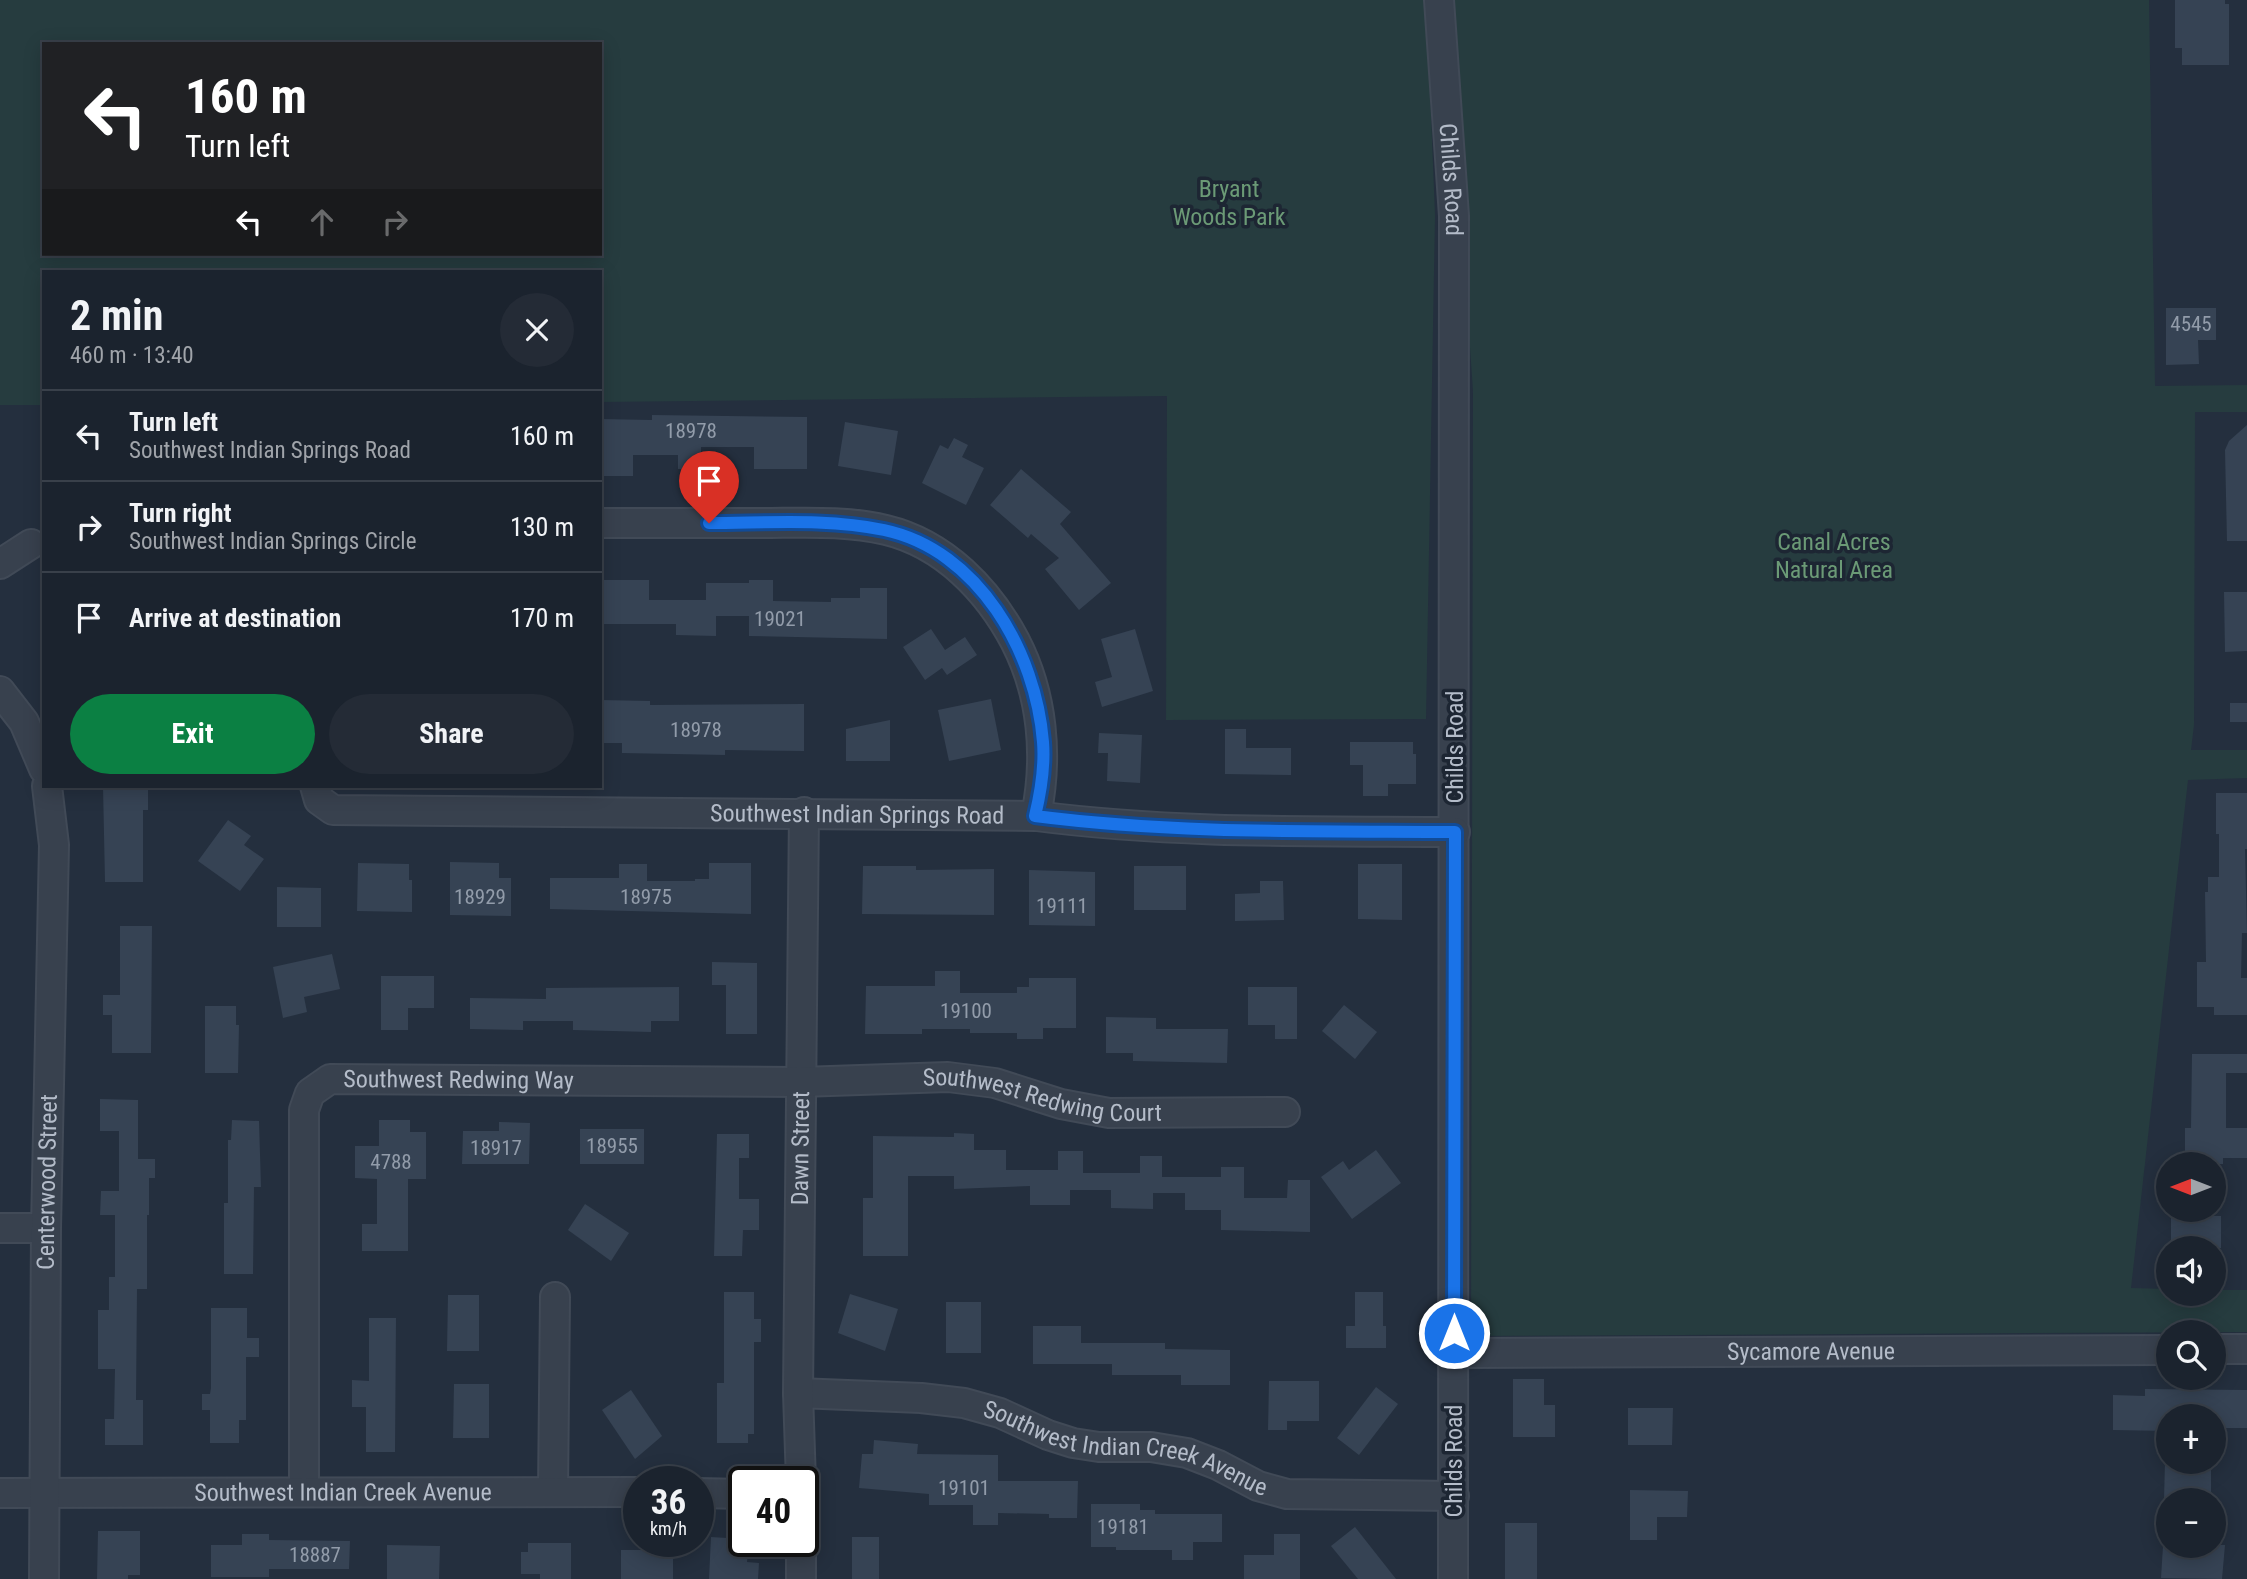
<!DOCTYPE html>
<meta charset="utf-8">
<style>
:root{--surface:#1b232e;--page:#242b36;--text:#f1f3f6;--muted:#a0a4aa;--line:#39404a;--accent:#0b8043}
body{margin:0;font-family:"Roboto Condensed",sans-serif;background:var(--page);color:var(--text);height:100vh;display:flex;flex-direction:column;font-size:26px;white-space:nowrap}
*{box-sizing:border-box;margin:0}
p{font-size:23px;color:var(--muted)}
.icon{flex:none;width:38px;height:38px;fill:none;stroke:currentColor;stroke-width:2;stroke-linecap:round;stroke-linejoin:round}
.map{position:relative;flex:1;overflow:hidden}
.panel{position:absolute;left:42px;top:270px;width:560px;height:518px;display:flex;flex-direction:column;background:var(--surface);border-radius:0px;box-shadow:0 4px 18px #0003,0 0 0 2px var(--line)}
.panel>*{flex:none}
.hud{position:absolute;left:42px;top:42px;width:560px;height:214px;border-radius:0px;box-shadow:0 4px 18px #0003,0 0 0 2px var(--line);background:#202124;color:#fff;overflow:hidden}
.needle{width:46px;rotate:270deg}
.fabs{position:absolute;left:2156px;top:1152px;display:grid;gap:14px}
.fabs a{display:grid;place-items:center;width:70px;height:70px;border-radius:50%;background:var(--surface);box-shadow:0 4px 18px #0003,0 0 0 2px var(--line);font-size:35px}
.speed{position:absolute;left:623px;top:1466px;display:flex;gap:14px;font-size:35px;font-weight:700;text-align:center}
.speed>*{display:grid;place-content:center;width:91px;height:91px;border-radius:50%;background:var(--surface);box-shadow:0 4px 18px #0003,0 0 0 2px var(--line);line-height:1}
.speed small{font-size:18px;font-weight:400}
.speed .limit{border:4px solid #111;border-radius:10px;background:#fff;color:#111}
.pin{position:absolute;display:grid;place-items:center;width:60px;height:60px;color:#fff;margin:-72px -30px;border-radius:50% 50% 50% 0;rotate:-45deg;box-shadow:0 0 7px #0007}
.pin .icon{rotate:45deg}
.me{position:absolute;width:77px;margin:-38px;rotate:0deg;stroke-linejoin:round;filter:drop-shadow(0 0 5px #0008)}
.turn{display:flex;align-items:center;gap:24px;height:147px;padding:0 28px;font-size:32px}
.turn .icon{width:91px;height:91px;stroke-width:2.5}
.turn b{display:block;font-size:49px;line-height:60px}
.lanes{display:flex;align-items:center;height:66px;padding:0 28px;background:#0003;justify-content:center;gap:35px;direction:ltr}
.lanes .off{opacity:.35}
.round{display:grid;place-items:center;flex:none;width:74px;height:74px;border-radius:37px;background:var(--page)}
.head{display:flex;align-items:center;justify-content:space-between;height:119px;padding:0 28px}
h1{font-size:42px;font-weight:700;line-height:52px}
.primary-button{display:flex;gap:14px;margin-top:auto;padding:14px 28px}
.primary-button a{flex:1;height:80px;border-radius:42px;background:var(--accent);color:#fff;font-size:28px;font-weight:700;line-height:80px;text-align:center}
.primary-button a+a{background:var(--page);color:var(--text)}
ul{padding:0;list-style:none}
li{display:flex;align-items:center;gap:21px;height:91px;padding:0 28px;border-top:2px solid var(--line)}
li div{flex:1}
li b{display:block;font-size:26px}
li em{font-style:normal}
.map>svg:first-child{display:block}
</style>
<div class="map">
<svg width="2247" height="1579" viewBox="0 0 2247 1579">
<rect width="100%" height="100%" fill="#242f3e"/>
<g fill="#263c3f" fill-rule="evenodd">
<path d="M0,0h1424l4,39 7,176 -9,504 -260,1 1,-324 -567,6v-131h-556v134h-44zM44,44h556v210h-556z"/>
<polygon points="1446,0 2149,0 2155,386 2247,385 2247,412 2195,412 2194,725 2191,750 2247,750 2247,778 2188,780 2131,1288 2168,1289 2168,1293 2214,1293 2214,1290 2247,1290 2247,1332 1471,1336 1473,391"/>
</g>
<g fill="#364354">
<polygon points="2175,0 2225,0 2225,4 2229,4 2229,65 2182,65 2182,48 2175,48"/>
<polygon points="2166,308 2216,308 2216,340 2198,340 2199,364 2166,365"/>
<polygon points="652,415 807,417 807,469 754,469 754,447 701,447 701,469 678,469 678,455 633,455 633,476 600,476 600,419 652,420"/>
<polygon points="845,422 898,431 891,475 838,466"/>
<polygon points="2247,425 2247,541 2227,541 2225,450 2229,441"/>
<polygon points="954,438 968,445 962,457 984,468 966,505 922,483 940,445 948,449"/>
<polygon points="1021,469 1071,512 1060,524 1111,583 1079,610 1045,569 1059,558 1031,534 1028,538 990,505"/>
<polygon points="600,580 649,580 649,600 706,600 706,583 749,583 749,580 773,580 773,601 831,602 831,598 860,598 860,588 887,588 887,639 749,636 749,616 716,616 716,636 676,635 676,624 600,624"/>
<polygon points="2224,592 2247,592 2247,651 2225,652"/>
<polygon points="931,629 945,650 965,637 977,655 947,675 942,668 925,680 903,647"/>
<polygon points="1135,629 1153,691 1102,707 1095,682 1112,677 1101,639"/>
<polygon points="991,699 1001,750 949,761 938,710"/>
<polygon points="600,700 650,701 650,705 804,704 804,751 725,750 725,755 622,753 622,743 600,743"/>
<rect x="2230" y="703" width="17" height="19"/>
<polygon points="890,720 890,761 846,761 846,729"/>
<polygon points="1225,729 1246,729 1246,748 1291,748 1291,775 1225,774"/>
<polygon points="1099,733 1142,735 1140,783 1107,781 1108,753 1098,753"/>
<polygon points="1350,742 1413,742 1413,754 1416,754 1416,784 1388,784 1388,796 1363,796 1363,765 1350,765"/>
<polygon points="103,786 148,786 148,810 143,810 143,882 105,882"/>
<polygon points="2216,793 2247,793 2247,849 2245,849 2247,933 2242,933 2241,978 2247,978 2247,1015 2214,1015 2214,1007 2197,1007 2197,962 2206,962 2205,892 2208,892 2208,877 2219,877 2219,834 2216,834"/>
<polygon points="228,820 251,836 244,845 264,859 240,891 198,861"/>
<polygon points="450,862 499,863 499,878 511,878 511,916 450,915"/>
<polygon points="358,863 409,864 409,880 412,880 412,912 357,911"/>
<polygon points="709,863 751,863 751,914 550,909 550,878 619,878 619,864 647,864 647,881 695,881 695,879 709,879"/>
<polygon points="1358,864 1402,864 1402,920 1358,919"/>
<polygon points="863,866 916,866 916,870 994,869 994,915 862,914"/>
<rect x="1134" y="866" width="52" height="44"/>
<polygon points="1029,870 1095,872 1095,926 1029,925"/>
<polygon points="1260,881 1283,881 1284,920 1235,921 1235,894 1260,893"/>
<polygon points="277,887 321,888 321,927 277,927"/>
<polygon points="120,926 152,926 151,1053 112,1053 112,1015 103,1015 103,995 120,995"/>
<polygon points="332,954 340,989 304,997 307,1012 283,1018 273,967"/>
<polygon points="712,962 757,963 757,1034 726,1034 726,985 712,985"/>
<polygon points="935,971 960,971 960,993 1017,993 1017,987 1029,987 1029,978 1076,978 1076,1028 1043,1028 1043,1039 1017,1039 1017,1033 970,1033 970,1029 922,1029 922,1034 865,1034 866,986 935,986"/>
<polygon points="381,976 434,976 434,1008 408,1008 408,1030 381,1030"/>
<polygon points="679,987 679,1021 651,1021 651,1032 573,1030 573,1021 523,1021 523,1030 470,1029 470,998 546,999 546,988"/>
<polygon points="1248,987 1297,987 1297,1039 1275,1039 1275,1025 1248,1025"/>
<polygon points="1344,1005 1377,1032 1355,1059 1322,1031"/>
<polygon points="205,1006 236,1006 236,1025 239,1025 238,1073 205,1073"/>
<polygon points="1106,1017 1156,1018 1156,1029 1228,1029 1227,1063 1133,1061 1133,1053 1106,1053"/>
<polygon points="2192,1054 2247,1054 2247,1073 2226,1073 2226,1128 2247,1128 2247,1158 2223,1158 2223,1164 2185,1164 2185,1128 2191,1128"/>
<polygon points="100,1099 138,1100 138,1159 155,1159 155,1178 149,1178 149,1215 147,1215 147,1289 137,1289 136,1400 143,1400 143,1445 105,1445 105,1419 114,1419 115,1369 98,1369 98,1310 109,1310 109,1277 115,1277 115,1215 100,1215 101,1191 119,1191 119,1131 100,1131"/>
<polygon points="232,1120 259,1121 261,1187 254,1187 253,1274 224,1274 224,1203 228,1203 228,1140 231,1140"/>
<polygon points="379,1120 410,1120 410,1132 426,1132 426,1179 408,1179 408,1251 362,1251 362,1224 377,1224 377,1179 355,1178 355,1146 379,1146"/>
<polygon points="499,1122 530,1123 529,1164 462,1164 463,1131 499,1131"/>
<rect x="580" y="1129" width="64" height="35"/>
<polygon points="954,1133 974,1134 974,1150 1006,1150 1006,1170 1058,1170 1058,1151 1083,1151 1083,1173 1140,1173 1140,1156 1162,1156 1162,1177 1221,1177 1221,1167 1244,1167 1244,1198 1287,1198 1288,1180 1310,1180 1310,1232 1221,1230 1221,1210 1185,1210 1185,1193 1153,1193 1153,1209 1111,1208 1111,1190 1070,1190 1070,1205 1030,1205 1030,1186 954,1189 954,1176 908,1176 908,1256 863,1256 863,1198 873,1198 873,1136 954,1137"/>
<polygon points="717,1134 749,1134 749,1158 739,1158 739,1199 759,1199 759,1230 743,1230 742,1256 714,1256"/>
<polygon points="1376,1150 1401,1183 1352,1219 1321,1177 1343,1161 1349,1170"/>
<polygon points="585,1204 629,1233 611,1261 568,1230"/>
<rect x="2171" y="1216" width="50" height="32"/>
<polygon points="724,1292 754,1292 754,1319 761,1319 761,1342 754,1342 754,1434 748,1434 748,1443 717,1443 717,1383 724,1383"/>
<polygon points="1355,1292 1383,1292 1383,1326 1386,1326 1386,1348 1346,1348 1346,1326 1355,1326"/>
<polygon points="850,1294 898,1309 885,1351 838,1333"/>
<polygon points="448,1295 479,1295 479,1351 447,1351"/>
<rect x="946" y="1302" width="35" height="51"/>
<polygon points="211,1308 247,1308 247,1338 259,1338 259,1357 246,1357 246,1420 239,1420 239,1443 210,1443 210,1410 202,1410 202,1394 210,1394 211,1388"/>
<polygon points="369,1318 396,1318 395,1452 366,1452 366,1407 352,1407 352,1380 369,1381"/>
<polygon points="1033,1326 1081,1326 1081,1343 1165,1343 1165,1349 1230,1350 1230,1385 1181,1385 1181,1375 1112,1375 1112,1364 1033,1364"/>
<polygon points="1513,1379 1544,1379 1544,1405 1555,1405 1555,1437 1513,1437"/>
<polygon points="1269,1381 1319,1381 1319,1421 1287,1421 1287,1430 1268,1430"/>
<polygon points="454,1384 489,1384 489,1438 453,1438"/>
<polygon points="1376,1387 1398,1404 1359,1455 1337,1438"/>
<polygon points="2145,1389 2247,1390 2247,1428 2214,1428 2214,1416 2168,1416 2168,1431 2113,1430 2113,1395 2145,1396"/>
<polygon points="631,1390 662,1436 635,1459 602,1410"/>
<polygon points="1628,1408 1673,1408 1672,1445 1628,1445"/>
<polygon points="874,1440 918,1444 917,1454 998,1455 998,1481 1078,1481 1077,1518 1049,1518 1049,1514 998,1513 998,1525 973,1525 973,1505 929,1505 929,1494 859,1488 862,1454 873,1454"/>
<polygon points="2165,1461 2211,1461 2211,1500 2164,1500"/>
<polygon points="1630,1490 1688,1491 1687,1517 1657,1517 1657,1540 1630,1540"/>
<polygon points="1091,1504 1140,1504 1140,1510 1155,1510 1155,1514 1222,1514 1222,1542 1193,1542 1193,1560 1172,1560 1172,1550 1116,1550 1116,1547 1091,1547"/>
<rect x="1505" y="1523" width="32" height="56"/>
<polygon points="1355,1527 1396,1579 1358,1579 1331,1546"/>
<polygon points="98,1531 140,1531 140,1575 128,1575 128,1579 97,1579"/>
<polygon points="242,1534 269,1534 269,1540 350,1541 349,1569 269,1569 269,1577 211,1577 211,1545 242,1545"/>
<polygon points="1274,1534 1300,1534 1300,1579 1244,1579 1244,1555 1274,1555"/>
<polygon points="711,1537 744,1539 744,1542 749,1542 747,1562 759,1563 758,1579 709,1579"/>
<rect x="852" y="1537" width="27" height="42"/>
<polygon points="528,1543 571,1543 571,1579 540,1579 540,1574 521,1574 521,1552 528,1552"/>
<polygon points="387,1545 440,1546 439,1579 387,1579"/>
<polygon points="2192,1545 2225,1545 2222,1579 2161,1578 2163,1546 2191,1549"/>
<rect x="621" y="1550" width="52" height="29"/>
</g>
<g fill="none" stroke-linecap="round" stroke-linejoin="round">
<g stroke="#414a57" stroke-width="32">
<g id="minor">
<path id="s1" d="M1439,0l15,216 -1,1363"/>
<path d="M600,523c53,0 106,0 159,0 42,0 86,-3 127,7 58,14 102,60 129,111 28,54 33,116 21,175"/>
<polyline points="0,564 31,544"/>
<polyline points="0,691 24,722 44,769"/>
<path id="s2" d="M315,786l4,14 14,10 703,6c139,18 279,15 419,16"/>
<polyline points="0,1228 46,1228"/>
<polyline points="2214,1349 2247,1349"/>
<path id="s3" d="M1454,1353l714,-3"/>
<path id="s4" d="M798,1393l123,5 43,5 36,10 48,22 25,8 26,4h52l36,6 31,12 40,21 29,8 167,2"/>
<path id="s5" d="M801,1482l-3,-89 6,-581"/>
<path id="s6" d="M304,1492v-382l6,-17 20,-14 471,3 147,-5 47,6 66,21 48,9 176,-1"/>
<polyline points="553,1492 555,1297"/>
<path id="s7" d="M0,1493l639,-1"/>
<polyline points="698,1493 744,1494"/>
<polyline points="801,1542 801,1579"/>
<path id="s8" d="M44,1579l2,-351 8,-383 -7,-59"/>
</g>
</g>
<use href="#minor" stroke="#38414e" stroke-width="28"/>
</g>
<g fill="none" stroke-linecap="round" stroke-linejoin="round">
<g stroke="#114b97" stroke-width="18">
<path id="route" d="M709,523c58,0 119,-5 175,7 95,20 152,123 159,212 2,25 -2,49 -8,74 140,18 280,15 420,16l-1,501"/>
</g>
<use href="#route" stroke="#1a73e8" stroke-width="12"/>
</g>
<g text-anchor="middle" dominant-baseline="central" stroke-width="7" stroke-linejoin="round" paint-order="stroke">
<g font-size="21" fill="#929caa">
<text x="2191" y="324">4545</text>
<text x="691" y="431">18978</text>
<text x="780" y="619">19021</text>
<text x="696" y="730">18978</text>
<text x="480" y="897">18929</text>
<text x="646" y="897">18975</text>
<text x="1062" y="906">19111</text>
<text x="966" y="1011">19100</text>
<text x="612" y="1146">18955</text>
<text x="496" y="1148">18917</text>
<text x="391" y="1162">4788</text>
<text x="964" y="1488">19101</text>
<text x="1123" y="1527">19181</text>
<text x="315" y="1555">18887</text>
</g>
<g font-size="24" fill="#b4bcc9" stroke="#1d2633">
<text stroke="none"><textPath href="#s1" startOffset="180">Childs Road</textPath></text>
<text transform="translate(1455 747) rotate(-90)">Childs Road</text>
<text stroke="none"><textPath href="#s2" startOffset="556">Southwest Indian Springs Road</textPath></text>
<text stroke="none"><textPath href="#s6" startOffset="553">Southwest Redwing Way</textPath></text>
<text stroke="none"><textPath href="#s6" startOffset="1139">Southwest Redwing Court</textPath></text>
<text stroke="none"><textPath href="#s5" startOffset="334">Dawn Street</textPath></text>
<text stroke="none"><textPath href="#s8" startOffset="397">Centerwood Street</textPath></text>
<text stroke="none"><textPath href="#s3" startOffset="357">Sycamore Avenue</textPath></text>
<text stroke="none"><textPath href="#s4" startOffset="336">Southwest Indian Creek Avenue</textPath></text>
<text transform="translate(1454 1461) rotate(-90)">Childs Road</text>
<text stroke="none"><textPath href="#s7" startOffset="343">Southwest Indian Creek Avenue</textPath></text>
</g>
<g font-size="24" fill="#6b9a76" stroke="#1d2633">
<text x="1229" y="189">Bryant<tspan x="1229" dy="28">Woods Park</tspan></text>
<text x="1834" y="542">Canal Acres<tspan x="1834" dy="28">Natural Area</tspan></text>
</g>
</g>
</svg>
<div class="fabs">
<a><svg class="needle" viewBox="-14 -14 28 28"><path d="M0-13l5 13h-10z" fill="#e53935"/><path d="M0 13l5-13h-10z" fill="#a0a4aa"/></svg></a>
<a><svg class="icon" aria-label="sound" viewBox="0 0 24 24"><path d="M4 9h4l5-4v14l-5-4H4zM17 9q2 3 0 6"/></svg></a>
<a><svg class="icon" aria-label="search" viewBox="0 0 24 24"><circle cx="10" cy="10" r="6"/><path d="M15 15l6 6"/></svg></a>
<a>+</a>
<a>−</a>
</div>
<div class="speed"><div>36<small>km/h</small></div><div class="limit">40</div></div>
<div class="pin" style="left:709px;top:523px;background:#d93025"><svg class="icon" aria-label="arrive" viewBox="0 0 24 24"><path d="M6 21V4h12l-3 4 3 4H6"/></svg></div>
<svg class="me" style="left:1454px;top:1333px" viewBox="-20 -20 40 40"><circle r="17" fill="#1a73e8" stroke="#fff" stroke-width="3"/><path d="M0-11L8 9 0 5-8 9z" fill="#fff"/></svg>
<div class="hud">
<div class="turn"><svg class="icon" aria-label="left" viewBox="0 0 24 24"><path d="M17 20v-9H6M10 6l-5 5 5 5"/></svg><div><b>160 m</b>Turn left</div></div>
<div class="lanes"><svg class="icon" aria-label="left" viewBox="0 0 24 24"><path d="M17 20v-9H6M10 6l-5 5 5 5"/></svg><svg class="icon off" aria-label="ahead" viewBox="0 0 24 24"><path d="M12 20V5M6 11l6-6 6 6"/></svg><svg class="icon off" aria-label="right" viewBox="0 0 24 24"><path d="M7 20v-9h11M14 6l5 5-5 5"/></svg></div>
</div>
<section class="panel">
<div class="head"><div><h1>2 min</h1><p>460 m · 13:40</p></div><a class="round"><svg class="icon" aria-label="close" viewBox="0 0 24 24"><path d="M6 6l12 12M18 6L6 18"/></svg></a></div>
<ul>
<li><svg class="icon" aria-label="left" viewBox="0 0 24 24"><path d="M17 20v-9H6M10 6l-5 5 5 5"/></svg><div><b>Turn left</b><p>Southwest Indian Springs Road</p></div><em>160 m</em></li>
<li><svg class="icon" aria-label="right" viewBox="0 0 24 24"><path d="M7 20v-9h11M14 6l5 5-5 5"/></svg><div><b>Turn right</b><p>Southwest Indian Springs Circle</p></div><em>130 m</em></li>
<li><svg class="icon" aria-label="arrive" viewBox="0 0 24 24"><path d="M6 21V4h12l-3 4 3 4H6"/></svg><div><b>Arrive at destination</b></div><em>170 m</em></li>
</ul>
<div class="primary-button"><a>Exit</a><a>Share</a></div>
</section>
</div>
